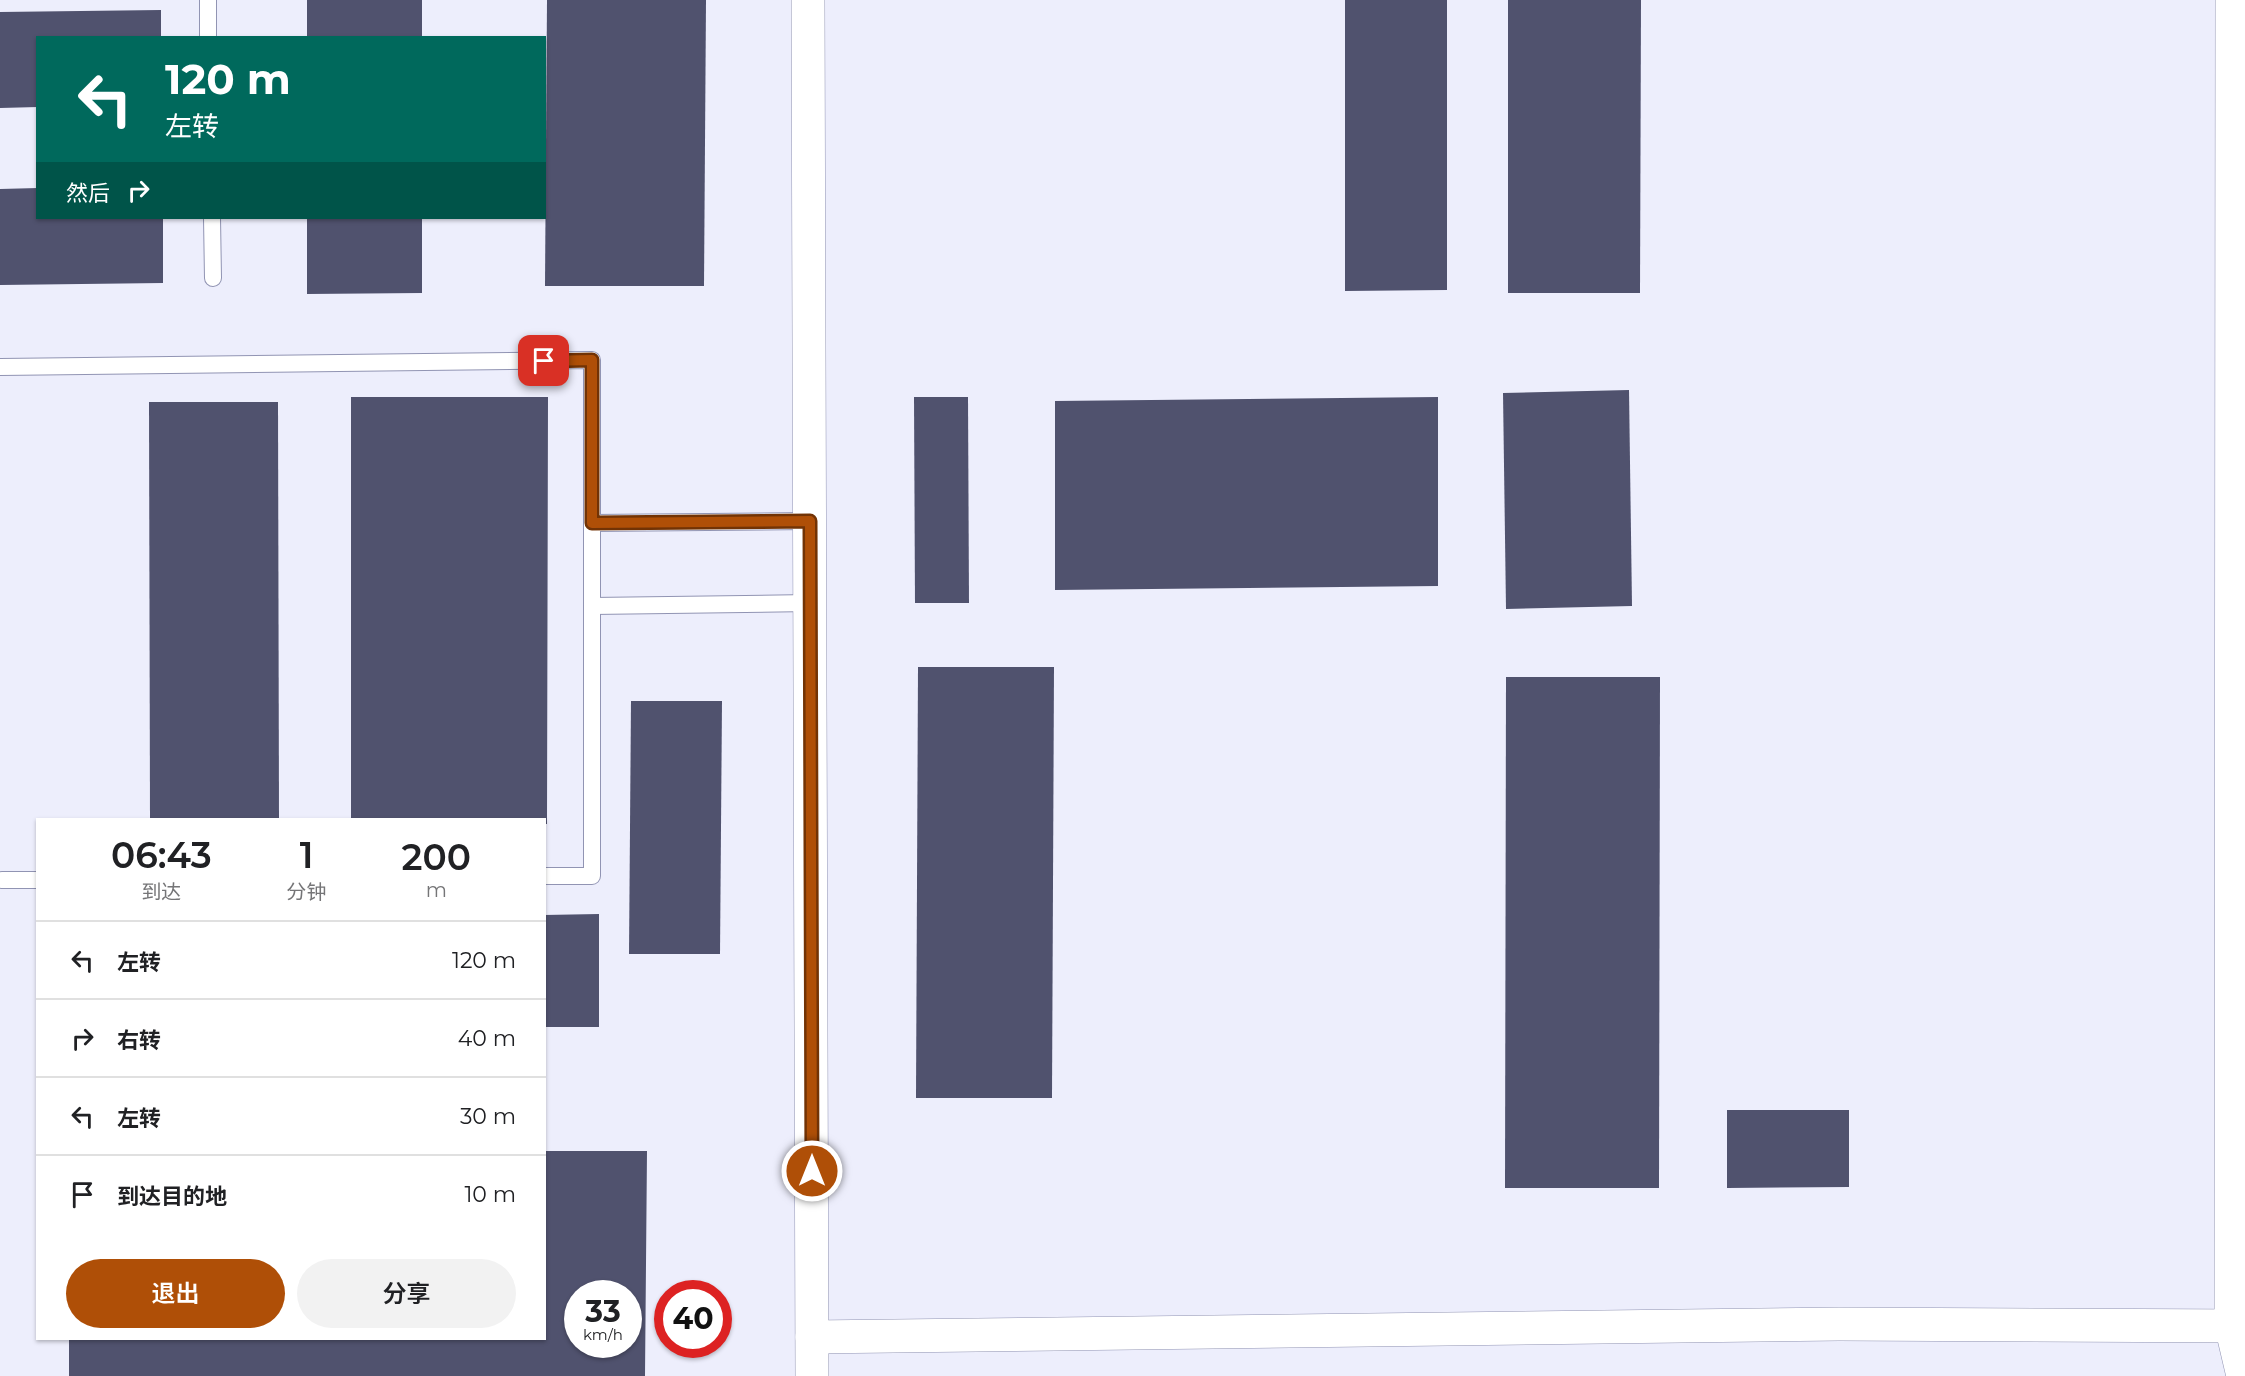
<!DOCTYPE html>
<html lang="zh">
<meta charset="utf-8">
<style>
:root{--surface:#fff;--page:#f2f2f2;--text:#202124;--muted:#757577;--line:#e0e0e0;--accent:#af4f07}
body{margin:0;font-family:Montserrat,"Noto Sans SC",sans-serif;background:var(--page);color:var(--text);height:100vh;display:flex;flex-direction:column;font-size:22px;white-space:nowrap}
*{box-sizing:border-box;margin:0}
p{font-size:20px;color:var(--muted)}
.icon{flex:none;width:33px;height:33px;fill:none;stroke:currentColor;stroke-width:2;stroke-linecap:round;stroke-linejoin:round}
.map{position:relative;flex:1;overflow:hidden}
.details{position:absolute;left:36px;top:818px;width:510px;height:522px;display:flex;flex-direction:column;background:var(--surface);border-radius:0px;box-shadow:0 2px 4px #0004}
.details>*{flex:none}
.guide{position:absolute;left:36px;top:36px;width:510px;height:183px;border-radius:0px;box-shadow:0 2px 4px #0004;background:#00695c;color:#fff;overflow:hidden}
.speed{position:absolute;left:564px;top:1280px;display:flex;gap:12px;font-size:30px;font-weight:700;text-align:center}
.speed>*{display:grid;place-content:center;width:78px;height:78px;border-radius:50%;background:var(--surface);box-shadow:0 2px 4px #0004;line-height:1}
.speed small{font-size:15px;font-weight:400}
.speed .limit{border:9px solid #d22;background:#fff;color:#111}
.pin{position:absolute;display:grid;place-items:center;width:51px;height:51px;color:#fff;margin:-26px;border-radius:12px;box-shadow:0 3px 9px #0006}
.me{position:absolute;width:66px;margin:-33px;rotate:0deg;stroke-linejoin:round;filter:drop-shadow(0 0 4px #0008)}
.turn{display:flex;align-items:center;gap:21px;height:126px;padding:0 30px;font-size:27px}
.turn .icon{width:78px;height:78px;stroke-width:2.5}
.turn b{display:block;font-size:42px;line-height:51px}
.then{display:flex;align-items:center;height:57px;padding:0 30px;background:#0003;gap:12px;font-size:22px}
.eta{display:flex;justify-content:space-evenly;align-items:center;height:102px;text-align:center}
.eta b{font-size:36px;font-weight:600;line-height:42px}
.action{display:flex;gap:12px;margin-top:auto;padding:12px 30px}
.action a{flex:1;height:69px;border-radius:36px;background:var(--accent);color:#fff;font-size:24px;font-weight:600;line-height:69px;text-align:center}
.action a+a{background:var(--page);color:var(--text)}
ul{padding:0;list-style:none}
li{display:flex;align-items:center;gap:18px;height:78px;padding:0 30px;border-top:2px solid var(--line)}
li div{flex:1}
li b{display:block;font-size:22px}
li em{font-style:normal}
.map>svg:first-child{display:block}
</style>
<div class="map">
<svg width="2245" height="1376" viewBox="0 0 2245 1376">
<rect width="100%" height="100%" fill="#edeefc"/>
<g fill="#50526e" fill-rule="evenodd">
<rect x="307" y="0" width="115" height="38"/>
<polygon points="547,0 706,0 704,286 545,286"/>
<polygon points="1345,0 1447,0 1447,290 1345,291"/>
<polygon points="1508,0 1641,0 1640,293 1508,293"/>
<polygon points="161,10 161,38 38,38 38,107 0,108 0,12"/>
<polygon points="38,188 38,218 163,218 163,283 0,285 0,189"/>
<polygon points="307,218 422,218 422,293 307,294"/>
<polygon points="1629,390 1632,606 1506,609 1503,393"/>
<polygon points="351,397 548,397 547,824 544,824 544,819 351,819"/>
<polygon points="914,397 968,397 969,603 915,603"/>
<polygon points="1438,397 1438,586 1055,590 1055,401"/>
<polygon points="149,402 278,402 279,819 150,819"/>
<polygon points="918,667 1054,667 1052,1098 916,1098"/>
<polygon points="1506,677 1660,677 1659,1188 1505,1188"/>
<polygon points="631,701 722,701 720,954 629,954"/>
<polygon points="599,914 599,1027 544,1027 544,915"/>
<polygon points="1727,1110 1849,1110 1849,1187 1727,1188"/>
<path d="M544,1151h103l-2,225h-576v-38h475zM578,1293h50v51h-50z"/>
</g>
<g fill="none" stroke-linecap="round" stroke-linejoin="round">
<g stroke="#9194b3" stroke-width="18">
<g id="lane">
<polyline points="208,0 208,38"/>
<polyline points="212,218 213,278"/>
<polyline points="0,367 592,360 592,876 544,876"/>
<polyline points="592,523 810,521"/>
<polyline points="592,606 810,603"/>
<polyline points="2,880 38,880"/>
</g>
</g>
<g stroke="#9194b3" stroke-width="34">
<g id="secondary">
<polyline points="808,0 812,1376"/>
<polyline points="812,1337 1839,1324 2245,1326"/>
</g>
</g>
<g stroke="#9194b3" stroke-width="34">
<polyline id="primary" points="2232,0 2231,1325 2243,1376"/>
</g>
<use href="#lane" stroke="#fff" stroke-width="16"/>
<use href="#secondary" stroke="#fff" stroke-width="33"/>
<use href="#primary" stroke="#fff" stroke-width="33"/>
</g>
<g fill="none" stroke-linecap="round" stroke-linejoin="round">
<g stroke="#723305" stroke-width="15">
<polyline id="route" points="544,361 592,360 592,523 810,521 812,1171"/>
</g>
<use href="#route" stroke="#af4f07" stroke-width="10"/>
</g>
</svg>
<div class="speed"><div>33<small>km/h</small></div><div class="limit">40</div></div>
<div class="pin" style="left:544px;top:361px;background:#d93025"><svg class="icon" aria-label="arrive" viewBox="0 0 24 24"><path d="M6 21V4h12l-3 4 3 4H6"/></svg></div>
<svg class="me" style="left:812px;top:1171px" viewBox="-20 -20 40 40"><circle r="17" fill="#af4f07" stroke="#fff" stroke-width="3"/><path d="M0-11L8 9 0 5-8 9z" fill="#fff"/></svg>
<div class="guide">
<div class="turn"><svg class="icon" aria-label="left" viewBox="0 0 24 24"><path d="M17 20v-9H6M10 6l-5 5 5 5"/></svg><div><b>120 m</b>左转</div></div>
<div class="then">然后<svg class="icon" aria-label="right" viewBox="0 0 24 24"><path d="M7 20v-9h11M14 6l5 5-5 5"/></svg></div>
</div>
<section class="details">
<div class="eta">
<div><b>06:43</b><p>到达</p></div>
<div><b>1</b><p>分钟</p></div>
<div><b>200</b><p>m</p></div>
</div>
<ul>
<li><svg class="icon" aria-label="left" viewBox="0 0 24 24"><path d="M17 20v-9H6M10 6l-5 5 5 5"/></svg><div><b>左转</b></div><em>120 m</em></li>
<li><svg class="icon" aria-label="right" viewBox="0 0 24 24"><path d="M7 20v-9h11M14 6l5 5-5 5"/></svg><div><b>右转</b></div><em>40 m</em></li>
<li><svg class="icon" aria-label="left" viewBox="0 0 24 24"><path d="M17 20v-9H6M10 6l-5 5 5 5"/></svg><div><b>左转</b></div><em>30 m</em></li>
<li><svg class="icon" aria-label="arrive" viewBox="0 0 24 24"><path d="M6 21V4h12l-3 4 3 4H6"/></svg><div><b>到达目的地</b></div><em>10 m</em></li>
</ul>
<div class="action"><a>退出</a><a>分享</a></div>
</section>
</div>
